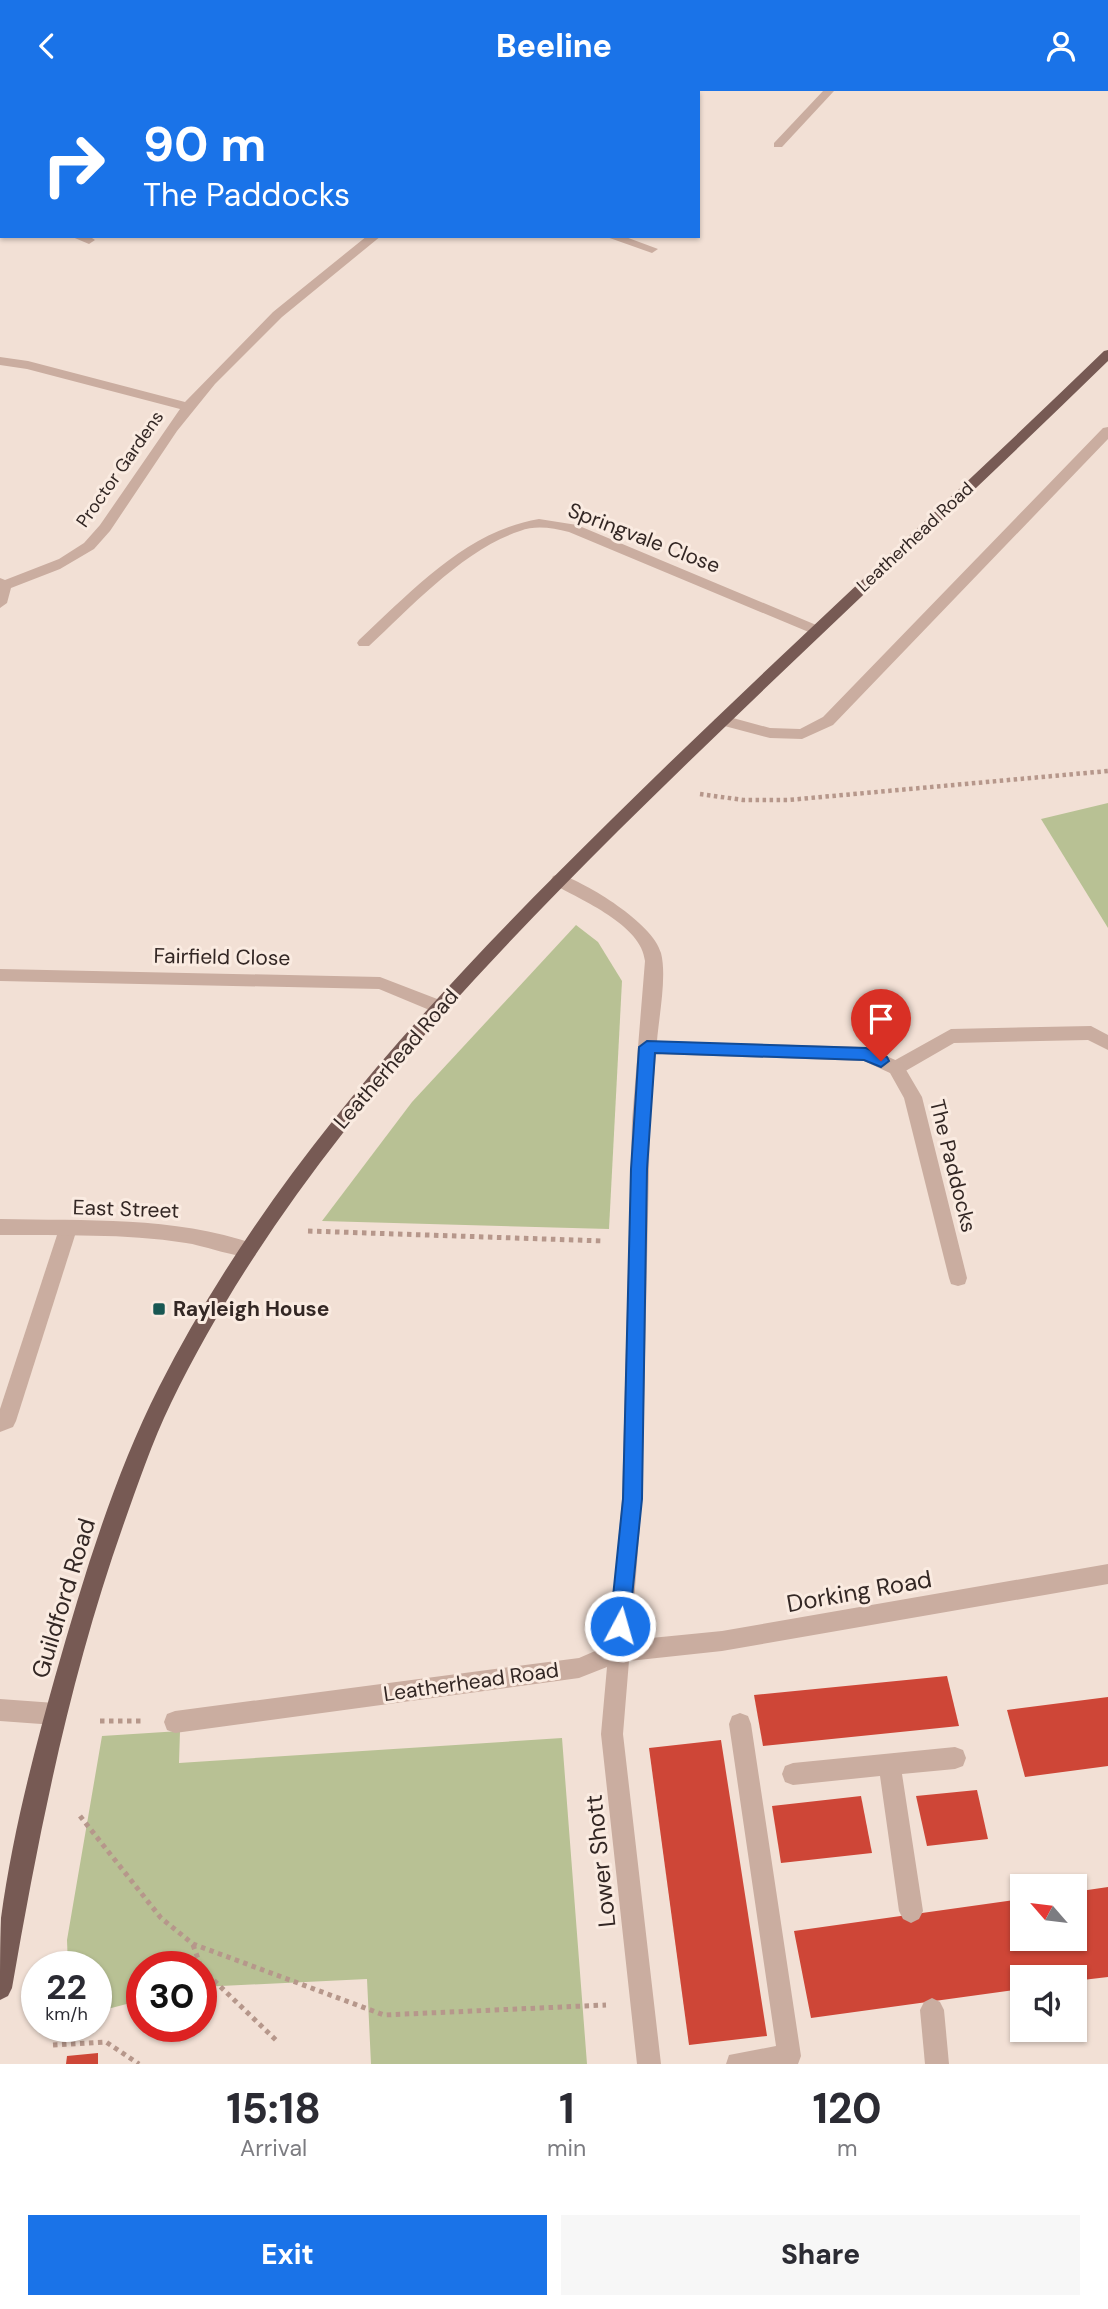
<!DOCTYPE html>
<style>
:root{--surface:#fff;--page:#f7f7f7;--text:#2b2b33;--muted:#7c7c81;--accent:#1a73e8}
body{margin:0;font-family:"DM Sans",sans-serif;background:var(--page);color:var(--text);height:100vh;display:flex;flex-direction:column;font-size:26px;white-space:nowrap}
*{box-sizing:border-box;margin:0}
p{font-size:23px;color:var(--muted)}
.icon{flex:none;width:38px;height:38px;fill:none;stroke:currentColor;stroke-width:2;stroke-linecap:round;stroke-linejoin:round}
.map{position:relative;height:1973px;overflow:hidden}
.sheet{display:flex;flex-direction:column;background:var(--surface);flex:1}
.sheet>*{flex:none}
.banner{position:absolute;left:0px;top:0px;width:700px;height:147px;box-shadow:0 2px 5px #0004;background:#1a73e8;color:#fff;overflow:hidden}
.needle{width:46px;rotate:298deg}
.buttons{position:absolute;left:1010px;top:1783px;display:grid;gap:14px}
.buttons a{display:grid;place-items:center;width:77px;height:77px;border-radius:0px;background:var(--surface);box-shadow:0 2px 5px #0004;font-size:35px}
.speed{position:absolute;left:21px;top:1860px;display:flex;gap:14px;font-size:35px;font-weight:700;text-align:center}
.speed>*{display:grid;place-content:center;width:91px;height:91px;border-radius:50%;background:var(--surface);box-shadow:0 2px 5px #0004;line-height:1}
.speed small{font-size:18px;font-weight:400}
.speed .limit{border:10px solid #d22;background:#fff;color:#111}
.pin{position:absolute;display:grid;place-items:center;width:60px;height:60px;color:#fff;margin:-72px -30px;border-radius:50% 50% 50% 0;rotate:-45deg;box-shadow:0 0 7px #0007}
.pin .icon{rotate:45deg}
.me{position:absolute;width:77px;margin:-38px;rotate:6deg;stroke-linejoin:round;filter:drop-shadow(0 0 5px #0008)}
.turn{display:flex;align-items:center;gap:24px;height:147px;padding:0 28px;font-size:32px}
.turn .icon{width:91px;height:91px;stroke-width:2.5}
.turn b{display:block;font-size:49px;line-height:60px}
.eta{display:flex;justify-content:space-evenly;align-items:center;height:119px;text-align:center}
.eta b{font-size:42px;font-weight:800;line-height:49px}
.button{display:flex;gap:14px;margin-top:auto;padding:14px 28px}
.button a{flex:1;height:80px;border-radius:0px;background:var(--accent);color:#fff;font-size:28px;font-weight:800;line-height:80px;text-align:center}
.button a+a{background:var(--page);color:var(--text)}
header{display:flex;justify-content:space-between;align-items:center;height:91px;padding:0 28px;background:var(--accent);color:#fff;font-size:32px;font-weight:800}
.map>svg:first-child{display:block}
</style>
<header><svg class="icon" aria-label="back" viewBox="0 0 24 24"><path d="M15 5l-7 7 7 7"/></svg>Beeline<svg class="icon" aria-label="person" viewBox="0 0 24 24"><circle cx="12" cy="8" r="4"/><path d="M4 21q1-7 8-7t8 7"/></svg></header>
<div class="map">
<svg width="1108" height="1973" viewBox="0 0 1108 1973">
<rect width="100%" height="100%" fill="#f2e0d5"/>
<g fill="#b8c194">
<polygon points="1108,712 1108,837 1041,728"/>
<polygon points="576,834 598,851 622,890 609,1138 322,1130 412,1011"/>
<polygon points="180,1640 179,1672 562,1647 587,1973 371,1973 367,1888 201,1896 201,1876 142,1876 142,1909 96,1921 96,1876 68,1876 67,1849 102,1645"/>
</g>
<g fill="#ce4637">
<polygon points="947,1585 959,1635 763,1655 754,1604"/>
<polygon points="1108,1606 1108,1675 1025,1686 1007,1619"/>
<polygon points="721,1649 767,1945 689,1954 649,1657"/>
<polygon points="977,1699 988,1748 927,1755 916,1705"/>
<polygon points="861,1705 872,1762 781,1772 772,1715"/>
<polygon points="1108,1796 1108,1886 1074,1890 1074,1886 1022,1886 1022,1898 811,1927 794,1840 1022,1808 1022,1848 1074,1848 1074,1801"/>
<polygon points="98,1962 98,1973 66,1973 67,1965"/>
</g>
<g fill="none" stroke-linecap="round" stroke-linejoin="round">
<polyline stroke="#b6978b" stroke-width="4.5" stroke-dasharray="3.5 3.5" stroke-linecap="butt" points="700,703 743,709 788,709 1108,680"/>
<g stroke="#b6978b" stroke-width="5" stroke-dasharray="4.5 4.5" stroke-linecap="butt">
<polyline points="308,1140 604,1150"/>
<polyline points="100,1630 142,1630"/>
<polyline points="80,1725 161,1827 193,1853 384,1924 606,1914"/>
<polyline points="193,1854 201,1876"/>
<polyline points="201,1877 278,1951"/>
<polyline points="53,1954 106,1951 139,1973"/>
</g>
<g fill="#caada0" fill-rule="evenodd">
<polygon points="1091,935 1108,944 1108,959 1088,949 954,952 902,982 890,982 887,977 890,972 951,938"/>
<polygon points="68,1130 75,1133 77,1138 16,1330 13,1336 0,1341 0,1318 59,1138 61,1133"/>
<polygon points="740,1622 748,1625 751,1633 801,1965 798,1973 726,1973 729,1964 776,1955 729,1633 732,1625"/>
<polygon points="955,1656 963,1659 966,1667 963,1675 955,1678 902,1683 923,1820 919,1828 911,1832 903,1828 899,1820 880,1685 793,1694 785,1691 782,1683 785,1675 793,1672"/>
<polygon points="932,1907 940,1911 944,1919 949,1973 925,1973 920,1919 924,1911"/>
</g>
<g fill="#caada0" fill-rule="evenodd">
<polygon points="502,0 512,0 501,2"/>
<polygon points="823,0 834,0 782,56 774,56 774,52"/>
<polygon points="0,119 2,120 2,127 0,127"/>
<polygon points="70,145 89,145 95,149 89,153"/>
<polygon points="367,145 381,145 282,226 215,293 177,340 110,440 94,458 60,478 11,497 7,512 0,517 0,487 5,489 59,468 84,452 100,434 180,318 27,278 0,274 0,266 28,270 185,311 273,221"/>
<polygon points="604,145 623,145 658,158 652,162"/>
<polygon points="1108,336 1108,348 833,634 802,648 770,647 717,633 714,629 722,624 770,637 800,638 823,626 1103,337"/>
<path d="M539,428l38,6 244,102 2,3 -7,5 -5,-2 -242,-101c-17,-4 -33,-7 -49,-1 -56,18 -109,76 -151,115h-10l-2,-3 2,-3c53,-49 107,-109 180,-121z"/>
<path d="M559,783c28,9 94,49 102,79 6,23 -2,63 -4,88l209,6 36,16 20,34 45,181 -2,6 -7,2 -7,-2 -2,-6 -45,-180 -14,-25 -26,-12 -208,-7 -6,67 -8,378 -11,141 91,-9 386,-67v20l-386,67 -93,10 -6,73 38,330h-24l-36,-330 6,-67 -28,11 -404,55 -8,-3 -3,-8 3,-8 8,-3 404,-53 30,-13 13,-146 10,-378 13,-160c-3,-36 -64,-61 -92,-77l-2,-4 2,-4z"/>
<polygon points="0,878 380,886 445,911 448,916 445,921 439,923 379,898 0,890"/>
<path d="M0,1128c86,2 173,-3 255,25l2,6 -2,6c-14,4 -52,-11 -69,-13 -62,-10 -124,-7 -186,-8z"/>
</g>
<polygon fill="#caada0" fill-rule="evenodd" points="0,1608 55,1612 63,1615 66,1623 63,1631 55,1634 0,1630"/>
<path fill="#775a54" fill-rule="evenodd" d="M1108,259v11c-162,158 -329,311 -490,470 -171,171 -340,352 -447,572 -19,39 -33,81 -48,123 -53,150 -84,306 -111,462l-4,8 -8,4c0,-27 0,-56 1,-82 11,-81 32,-163 54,-241 28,-98 58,-199 104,-290 111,-219 279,-397 453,-568 161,-159 329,-310 492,-468z"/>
</g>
<polygon fill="#1a73e8" stroke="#114b97" stroke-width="2" points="647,950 866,957 887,966 889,970 881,976 864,969 655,962 647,1078 642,1408 629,1535 626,1542 620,1545 613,1542 610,1535 623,1408 631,1078 639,956"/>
<rect fill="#185752" stroke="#faebe1" stroke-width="2.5" x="152" y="1211" width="14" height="14" rx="3.5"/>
<g text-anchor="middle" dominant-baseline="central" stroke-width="6" stroke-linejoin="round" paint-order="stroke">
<g font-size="18" fill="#332724" stroke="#faebe1">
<text transform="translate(120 378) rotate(-55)">Proctor Gardens</text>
<text transform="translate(915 446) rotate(-43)">Leatherhead Road</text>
</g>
<g font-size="21" fill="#332724" stroke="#faebe1">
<text transform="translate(644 447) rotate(21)">Springvale Close</text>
<text transform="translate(222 866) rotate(1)">Fairfield Close</text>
<text transform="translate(396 968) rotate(-49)">Leatherhead Road</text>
<text transform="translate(953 1075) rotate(76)">The Paddocks</text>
<text transform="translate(126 1118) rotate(2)">East Street</text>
<text transform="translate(471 1591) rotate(-8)">Leatherhead Road</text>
</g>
<g font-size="21" font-weight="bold" fill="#332724" stroke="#faebe1" text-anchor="start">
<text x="173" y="1218">Rayleigh House</text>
</g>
<g font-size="24" fill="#332724" stroke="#faebe1">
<text transform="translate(859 1500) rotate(-10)">Dorking Road</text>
<text transform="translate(63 1507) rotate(-73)">Guildford Road</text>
<text transform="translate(600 1770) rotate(-96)">Lower Shott</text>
</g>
</g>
</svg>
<div class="buttons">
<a><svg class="needle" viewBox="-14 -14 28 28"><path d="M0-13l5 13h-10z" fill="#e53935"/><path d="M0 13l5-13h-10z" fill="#7c7c81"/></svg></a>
<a><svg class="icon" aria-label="sound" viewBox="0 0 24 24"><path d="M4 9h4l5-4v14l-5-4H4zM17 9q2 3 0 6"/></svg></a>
</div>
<div class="speed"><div>22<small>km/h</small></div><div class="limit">30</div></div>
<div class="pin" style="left:881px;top:970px;background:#d93025"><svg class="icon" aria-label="arrive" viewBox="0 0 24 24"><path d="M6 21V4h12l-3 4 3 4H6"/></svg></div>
<svg class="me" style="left:620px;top:1535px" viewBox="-20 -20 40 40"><circle r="17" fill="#1a73e8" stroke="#fff" stroke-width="3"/><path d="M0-11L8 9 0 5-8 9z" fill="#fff"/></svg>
<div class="banner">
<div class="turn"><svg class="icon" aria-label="right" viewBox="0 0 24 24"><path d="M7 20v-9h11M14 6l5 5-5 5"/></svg><div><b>90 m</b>The Paddocks</div></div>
</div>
</div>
<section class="sheet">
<div class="eta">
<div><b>15:18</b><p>Arrival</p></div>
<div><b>1</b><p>min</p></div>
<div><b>120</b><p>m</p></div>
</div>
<div class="button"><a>Exit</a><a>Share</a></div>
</section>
